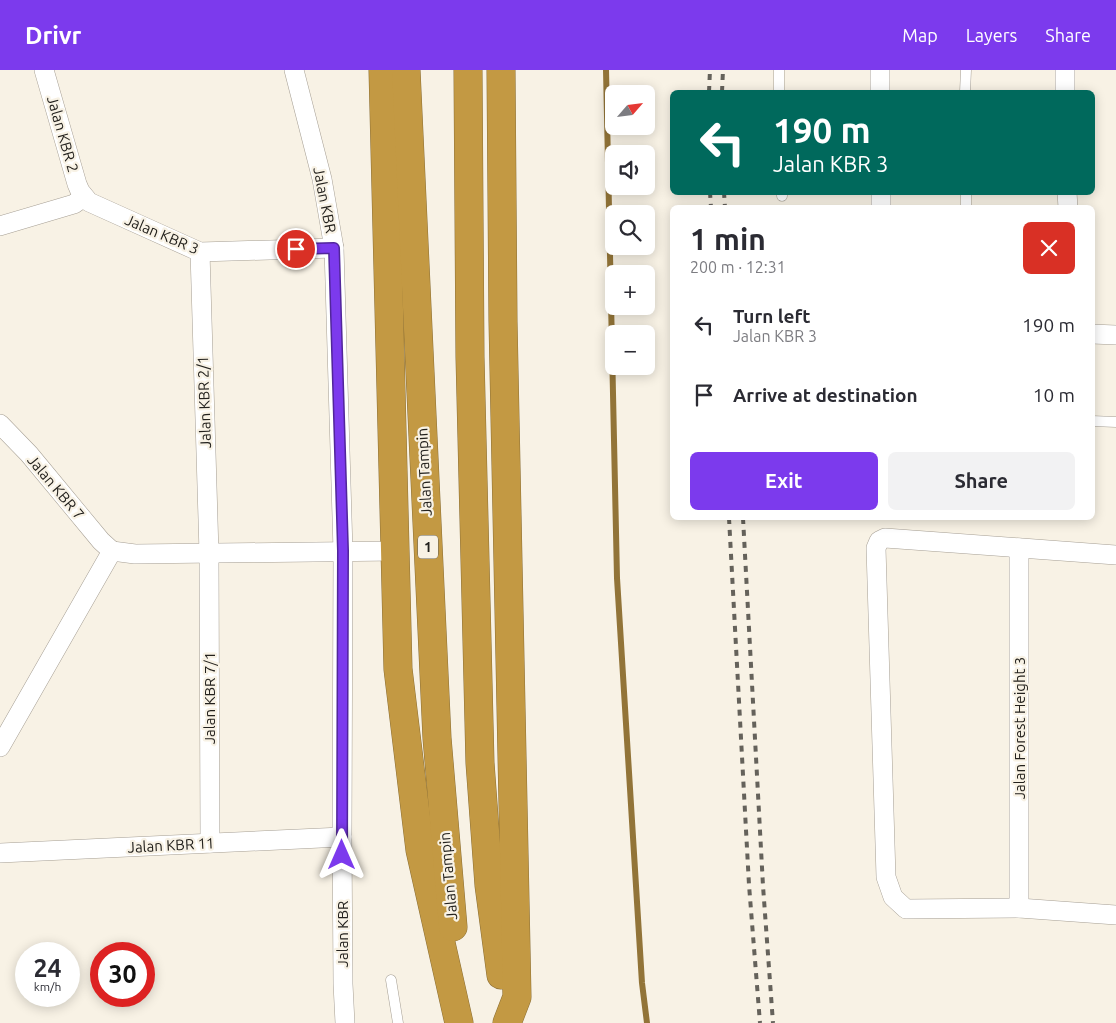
<!DOCTYPE html>
<meta charset="utf-8">
<style>
:root{--surface:#fff;--page:#f2f2f3;--text:#2b2b33;--muted:#7c7c81;--accent:#7c3aed}
body{margin:0;font-family:Ubuntu,sans-serif;background:var(--page);color:var(--text);height:100vh;display:flex;flex-direction:column;font-size:19px;white-space:nowrap}
*{box-sizing:border-box;margin:0}
p{font-size:16px;color:var(--muted)}
.icon{flex:none;width:28px;height:28px;fill:none;stroke:currentColor;stroke-width:2;stroke-linecap:round;stroke-linejoin:round}
.map{position:relative;flex:1;overflow:hidden}
.details{position:absolute;left:670px;top:135px;width:425px;height:315px;display:flex;flex-direction:column;background:var(--surface);border-radius:8px;box-shadow:0 2px 12px #0003}
.details>*{flex:none}
.top-card{position:absolute;left:670px;top:20px;width:425px;height:105px;border-radius:8px;box-shadow:0 2px 12px #0003;background:#00695c;color:#fff;overflow:hidden}
.needle{width:32px;rotate:62deg}
.tools{position:absolute;left:605px;top:15px;display:grid;gap:10px}
.tools a{display:grid;place-items:center;width:50px;height:50px;border-radius:8px;background:var(--surface);box-shadow:0 2px 12px #0003;font-size:25px}
.speed{position:absolute;left:15px;top:872px;display:flex;gap:10px;font-size:25px;font-weight:700;text-align:center}
.speed>*{display:grid;place-content:center;width:65px;height:65px;border-radius:50%;background:var(--surface);box-shadow:0 2px 12px #0003;line-height:1}
.speed small{font-size:12px;font-weight:400}
.speed .limit{border:8px solid #d22;background:#fff;color:#111}
.pin{position:absolute;display:grid;place-items:center;width:42px;height:42px;color:#fff;margin:-21px;border:2px solid #fff;border-radius:50%;box-shadow:0 1px 5px #0007}
.me{position:absolute;width:55px;margin:-28px;rotate:0deg;stroke-linejoin:round;filter:drop-shadow(0 0 4px #0008)}
.turn{display:flex;align-items:center;gap:18px;height:105px;padding:0 20px;font-size:22px}
.turn .icon{width:65px;height:65px;stroke-width:2.5}
.turn b{display:block;font-size:35px;line-height:42px}
.round{display:grid;place-items:center;flex:none;width:52px;height:52px;border-radius:8px;background:var(--page)}
.overview{display:flex;align-items:center;justify-content:space-between;height:85px;padding:0 20px}
h1{font-size:30px;font-weight:600;line-height:38px}
.cta{display:flex;gap:10px;margin-top:auto;padding:10px 20px}
.cta a{flex:1;height:58px;border-radius:8px;background:var(--accent);color:#fff;font-size:20px;font-weight:600;line-height:58px;text-align:center}
.cta a+a{background:var(--page);color:var(--text)}
ul{padding:0;list-style:none}
li{display:flex;align-items:center;gap:15px;height:70px;padding:0 20px}
li div{flex:1}
li b{display:block;font-size:19px}
li em{font-style:normal}
header{display:flex;align-items:center;gap:30px;box-sizing:border-box;height:70px;padding:0 25px;background:var(--accent);color:#fff}
header strong{font-size:24px}
nav{display:flex;gap:28px;margin-inline-start:auto;font-size:18px}
.map>svg:first-child{display:block}
</style>
<header>
<strong>Drivr</strong>
<nav><a>Map</a><a>Layers</a><a>Share</a></nav>
</header>
<div class="map">
<svg width="1116" height="953" viewBox="0 0 1116 953">
<rect width="100%" height="100%" fill="#f8f2e5"/>
<g fill="none" stroke-linecap="round" stroke-linejoin="round">
<polyline stroke="#927438" stroke-width="6" points="606,0 617,508 642,913 647,953"/>
<g stroke="#a69f94" stroke-width="11">
<g id="lane">
<polyline points="779,0 779,22"/>
<polyline points="965,22 966,0"/>
<polyline points="782,122 782,126"/>
<polyline points="966,122 966,138"/>
<polyline points="1092,351 1116,352"/>
<polyline points="391,910 398,953"/>
</g>
</g>
<g stroke="#a69f94" stroke-width="20">
<g id="street">
<polyline points="44,0 77,114 80,121 89,132 200,182 334,178"/>
<polyline points="294,0 322,109 334,178 343,481 342,767 343,914 345,953"/>
<polyline points="880,0 880,22"/>
<polyline points="1065,0 1065,22"/>
<polyline points="881,122 881,138"/>
<polyline points="1067,122 1068,138"/>
<polyline points="0,156 74,134 84,127"/>
<polyline points="200,182 209,483 210,773"/>
<polyline points="1092,264 1116,265"/>
<polyline points="0,354 29,384 101,471 112,481"/>
<polyline points="1019,478 1019,838"/>
<polyline points="112,481 135,484 395,481"/>
<polyline points="1116,485 885,468 879,471 876,478 886,807 893,827 906,839 1019,838 1116,845"/>
<polyline points="0,677 112,481"/>
<polyline points="0,783 342,767"/>
</g>
</g>
<g stroke="#8b6f36" stroke-width="29">
<g id="highway">
<polyline points="383,0 398,599 420,780 459,953"/>
<polyline points="406,0 437,668 453,857"/>
<polyline points="468,0 470,287 480,693 489,815 501,905"/>
<polyline points="501,0 503,251 517,927 507,953"/>
</g>
</g>
<use href="#lane" stroke="#fff" stroke-width="10"/>
<use href="#street" stroke="#fff" stroke-width="19"/>
<use href="#highway" stroke="#c39943" stroke-width="28"/>
<g stroke="#65625b" stroke-width="4" stroke-dasharray="6 6" stroke-linecap="butt">
<polyline points="709,22 710,0"/>
<polyline points="722,22 723,0"/>
<polyline points="710,122 711,138"/>
<polyline points="724,122 725,138"/>
<polyline points="729,448 749,815 760,953"/>
<polyline points="743,448 763,816 773,953"/>
</g>
</g>
<g fill="none" stroke-linecap="round" stroke-linejoin="round">
<g stroke="#51269a" stroke-width="12">
<polyline id="route" points="296,179 334,178 343,481 342,785"/>
</g>
<use href="#route" stroke="#7c3aed" stroke-width="9"/>
</g>
<g text-anchor="middle" dominant-baseline="central" stroke-width="4.5" stroke-linejoin="round" paint-order="stroke">
<rect fill="#f8f2e5" stroke="#636059" stroke-width="1" x="418" y="465.5" width="20" height="23" rx="4"/>
<g font-size="14" font-weight="bold" fill="#23211d">
<text x="428" y="477">1</text>
</g>
<g font-size="15" fill="#23211d" stroke="#f8f2e5">
<text transform="translate(63 64) rotate(74)">Jalan KBR 2</text>
<text transform="translate(325 130) rotate(79)">Jalan KBR</text>
<text transform="translate(162 164) rotate(23)">Jalan KBR 3</text>
<text transform="translate(204 332) rotate(-92)">Jalan KBR 2/1</text>
<text transform="translate(424 402) rotate(-93)">Jalan Tampin</text>
<text transform="translate(56 417) rotate(50)">Jalan KBR 7</text>
<text transform="translate(209 628) rotate(-90)">Jalan KBR 7/1</text>
<text transform="translate(1019 658) rotate(-90)">Jalan Forest Height 3</text>
<text transform="translate(171 775) rotate(-3)">Jalan KBR 11</text>
<text transform="translate(448 806) rotate(-95)">Jalan Tampin</text>
<text transform="translate(342 864) rotate(-90)">Jalan KBR</text>
</g>
</g>
</svg>
<div class="tools">
<a><svg class="needle" viewBox="-14 -14 28 28"><path d="M0-13l5 13h-10z" fill="#e53935"/><path d="M0 13l5-13h-10z" fill="#7c7c81"/></svg></a>
<a><svg class="icon" aria-label="sound" viewBox="0 0 24 24"><path d="M4 9h4l5-4v14l-5-4H4zM17 9q2 3 0 6"/></svg></a>
<a><svg class="icon" aria-label="search" viewBox="0 0 24 24"><circle cx="10" cy="10" r="6"/><path d="M15 15l6 6"/></svg></a>
<a>+</a>
<a>−</a>
</div>
<div class="speed"><div>24<small>km/h</small></div><div class="limit">30</div></div>
<div class="pin" style="left:296px;top:179px;background:#d93025"><svg class="icon" aria-label="arrive" viewBox="0 0 24 24"><path d="M6 21V4h12l-3 4 3 4H6"/></svg></div>
<svg class="me" style="left:342px;top:785px" viewBox="-20 -20 40 40"><path d="M0-17L14 15 0 8-14 15z" fill="#7c3aed" stroke="#fff" stroke-width="4"/></svg>
<div class="top-card">
<div class="turn"><svg class="icon" aria-label="left" viewBox="0 0 24 24"><path d="M17 20v-9H6M10 6l-5 5 5 5"/></svg><div><b>190 m</b>Jalan KBR 3</div></div>
</div>
<section class="details">
<div class="overview"><div><h1>1 min</h1><p>200 m · 12:31</p></div><a class="round" style="background:#d93025;color:#fff"><svg class="icon" aria-label="close" viewBox="0 0 24 24"><path d="M6 6l12 12M18 6L6 18"/></svg></a></div>
<ul>
<li><svg class="icon" aria-label="left" viewBox="0 0 24 24"><path d="M17 20v-9H6M10 6l-5 5 5 5"/></svg><div><b>Turn left</b><p>Jalan KBR 3</p></div><em>190 m</em></li>
<li><svg class="icon" aria-label="arrive" viewBox="0 0 24 24"><path d="M6 21V4h12l-3 4 3 4H6"/></svg><div><b>Arrive at destination</b></div><em>10 m</em></li>
</ul>
<div class="cta"><a>Exit</a><a>Share</a></div>
</section>
</div>
